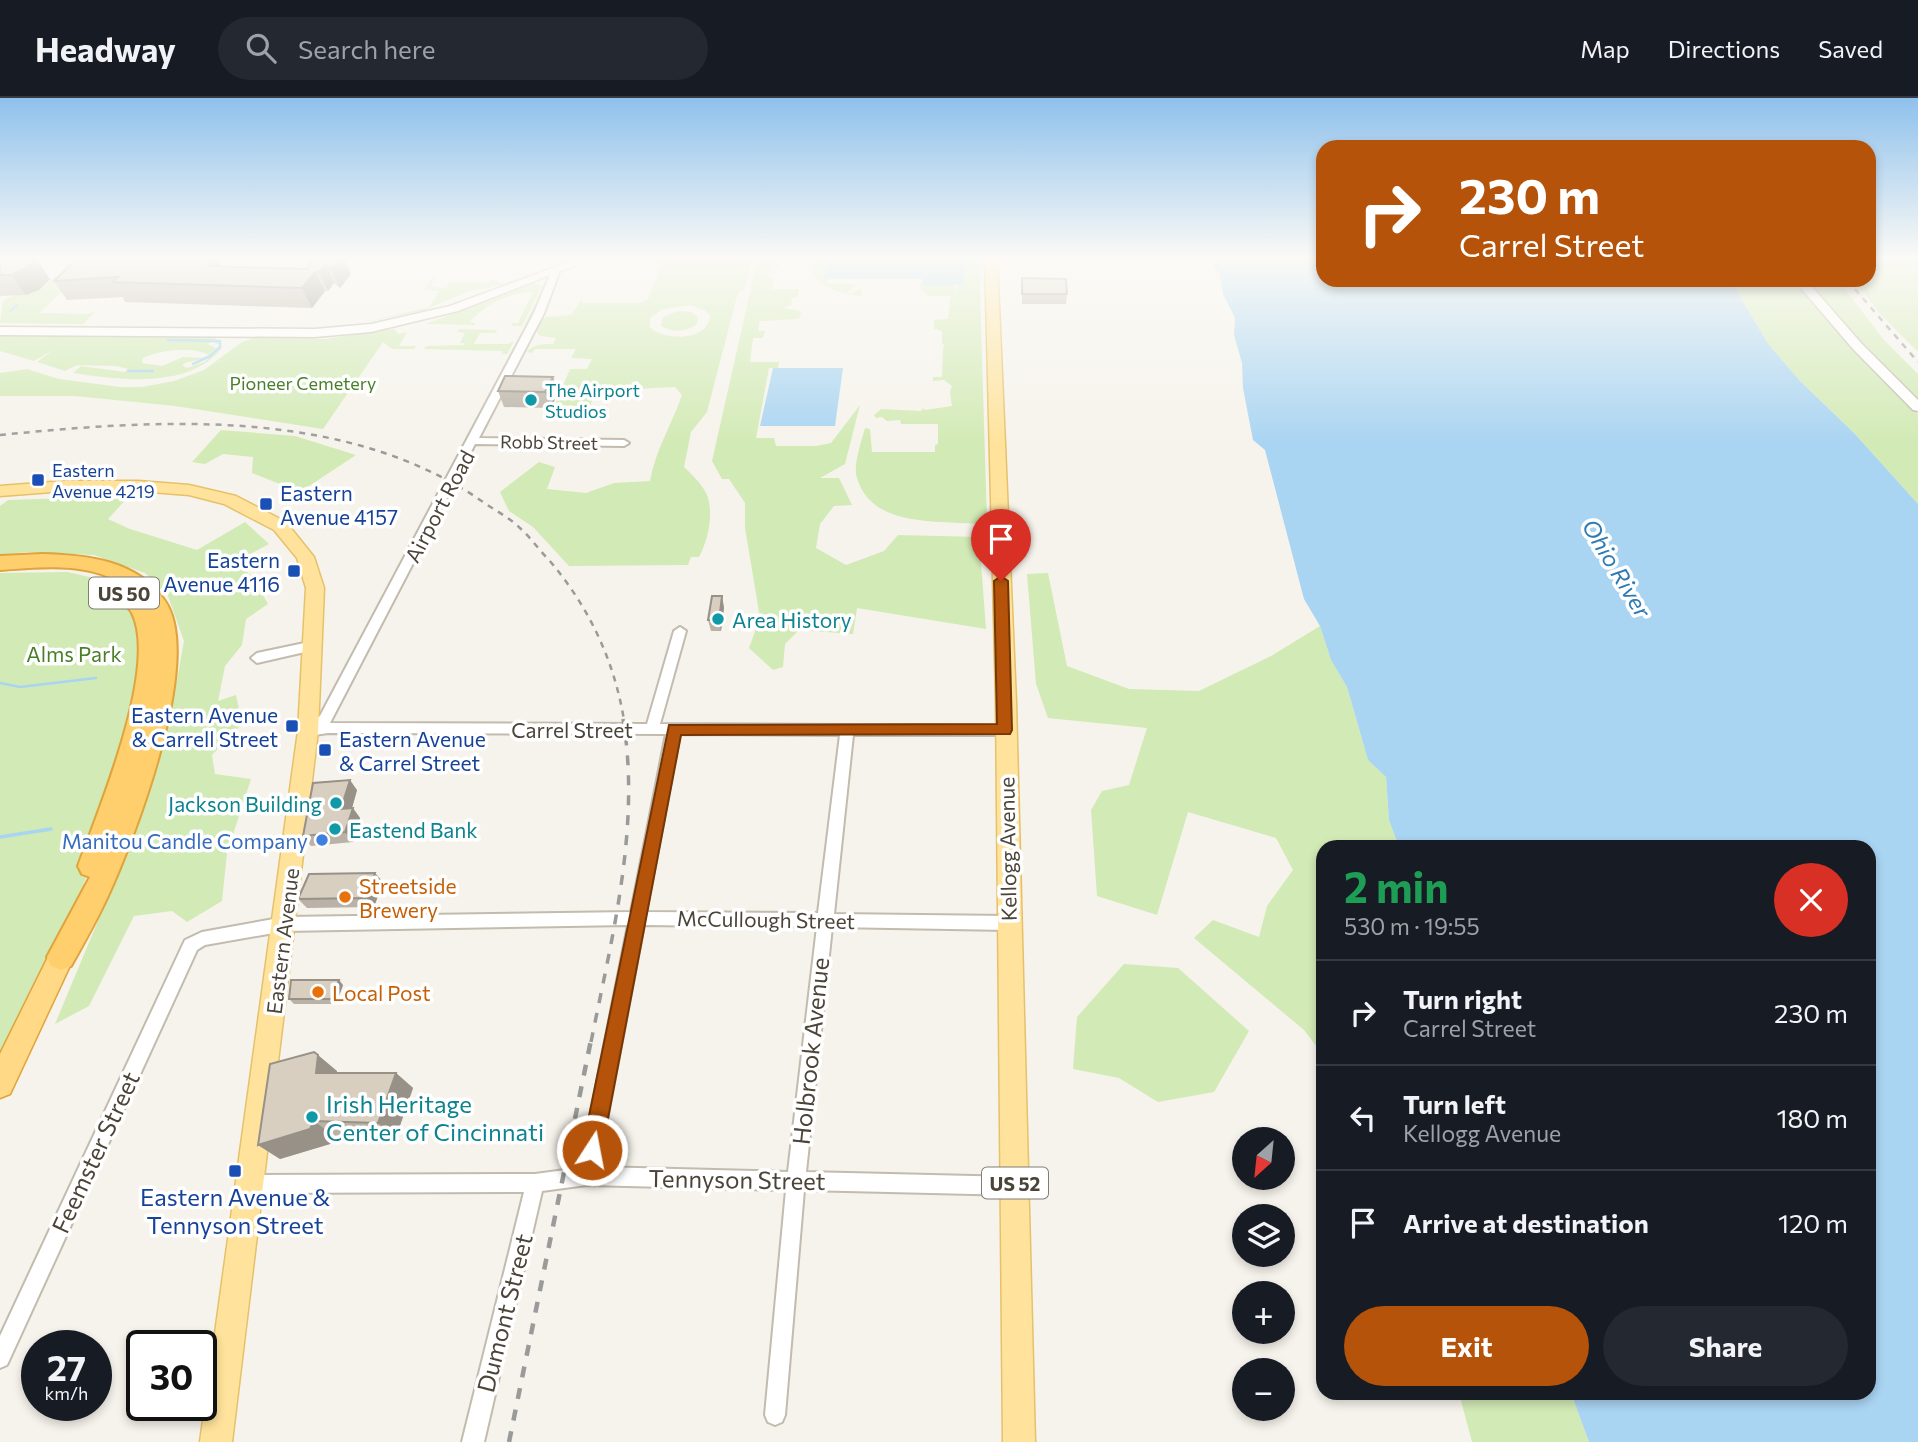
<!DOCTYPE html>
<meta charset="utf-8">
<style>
:root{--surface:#171b24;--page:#242831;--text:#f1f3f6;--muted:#9ea1a6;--line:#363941;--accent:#b45309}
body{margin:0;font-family:Commissioner,sans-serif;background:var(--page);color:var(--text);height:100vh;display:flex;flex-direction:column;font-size:26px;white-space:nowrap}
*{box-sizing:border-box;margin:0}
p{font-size:23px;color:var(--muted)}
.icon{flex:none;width:38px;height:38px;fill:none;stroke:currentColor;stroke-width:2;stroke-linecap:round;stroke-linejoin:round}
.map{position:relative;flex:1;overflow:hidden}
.panel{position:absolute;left:1316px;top:742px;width:560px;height:560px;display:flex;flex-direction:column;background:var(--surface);border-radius:21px;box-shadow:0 4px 10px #0003}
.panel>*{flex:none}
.hud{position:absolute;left:1316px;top:42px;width:560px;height:147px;border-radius:21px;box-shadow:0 4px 10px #0003;background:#b45309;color:#fff;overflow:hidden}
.needle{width:46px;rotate:207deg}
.fabs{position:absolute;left:1232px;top:1029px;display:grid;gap:14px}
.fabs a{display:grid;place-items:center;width:63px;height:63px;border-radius:50%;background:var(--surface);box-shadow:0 4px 10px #0003;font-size:35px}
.speed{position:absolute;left:21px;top:1232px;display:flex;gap:14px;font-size:35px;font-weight:700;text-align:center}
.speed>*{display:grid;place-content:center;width:91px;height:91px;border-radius:50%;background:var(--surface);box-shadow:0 4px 10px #0003;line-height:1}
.speed small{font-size:18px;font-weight:400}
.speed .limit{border:4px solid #111;border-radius:10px;background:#fff;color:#111}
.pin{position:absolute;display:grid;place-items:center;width:60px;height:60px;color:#fff;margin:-72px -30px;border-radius:50% 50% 50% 0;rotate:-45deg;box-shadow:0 0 7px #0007}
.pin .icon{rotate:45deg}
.me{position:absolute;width:77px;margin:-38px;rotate:11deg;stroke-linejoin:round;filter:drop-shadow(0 0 5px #0008)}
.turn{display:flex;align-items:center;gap:24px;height:147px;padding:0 28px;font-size:32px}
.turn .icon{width:91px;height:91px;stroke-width:2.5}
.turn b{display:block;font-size:49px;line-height:60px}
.round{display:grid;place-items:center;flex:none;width:74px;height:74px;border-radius:37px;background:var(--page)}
.overview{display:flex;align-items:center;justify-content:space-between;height:119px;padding:0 28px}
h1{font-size:42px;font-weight:700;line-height:52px;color:#1e9e55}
.cta{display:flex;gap:14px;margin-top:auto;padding:14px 28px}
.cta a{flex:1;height:80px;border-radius:42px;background:var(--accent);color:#fff;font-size:28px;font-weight:700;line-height:80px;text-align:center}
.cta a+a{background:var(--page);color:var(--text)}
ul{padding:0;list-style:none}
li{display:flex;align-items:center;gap:21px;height:105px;padding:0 28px;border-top:2px solid var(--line)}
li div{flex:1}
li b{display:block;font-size:26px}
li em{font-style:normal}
header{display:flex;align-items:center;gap:42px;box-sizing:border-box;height:98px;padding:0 35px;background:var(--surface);border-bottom:2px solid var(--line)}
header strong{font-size:33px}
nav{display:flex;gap:38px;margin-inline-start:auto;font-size:24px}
.search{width:490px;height:63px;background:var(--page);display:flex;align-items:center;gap:18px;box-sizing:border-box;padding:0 24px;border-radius:38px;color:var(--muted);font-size:26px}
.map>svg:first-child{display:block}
</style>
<header>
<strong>Headway</strong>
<div class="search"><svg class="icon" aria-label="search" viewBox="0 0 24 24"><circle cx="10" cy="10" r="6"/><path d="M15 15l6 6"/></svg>Search here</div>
<nav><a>Map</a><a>Directions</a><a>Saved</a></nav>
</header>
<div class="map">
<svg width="1918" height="1344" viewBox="0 0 1918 1344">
<rect width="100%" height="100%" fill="#f6f3ec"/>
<g fill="#d2eab5" fill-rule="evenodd">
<path d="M75,159h32l-22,13 -46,43 49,1 7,-2 -12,12 -83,-1 3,-22c9,-8 21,-4 32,-10 15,-7 28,-23 40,-34z"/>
<path d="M616,159h136l-8,34 -5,1 -2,4 -30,116 -16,20 -7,35c7,7 14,13 19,21 13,17 6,51 -4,69h-8l-3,8 -119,1 -36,-39 -24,-16 -9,-19 39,-30 16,5 -8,22 39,4 28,-10 36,-2c5,-30 22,-57 32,-86l-7,-8 -79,4 -8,20 -35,-1 17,-41h17l5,-10 -21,-1 5,-9h-41l-3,4 -5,-1c5,-8 17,-8 26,-8l3,-6 -16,-2 -3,-4 2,-10 7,-5 25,-2 11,-16v4h58l8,-4 13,-34 -6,-3 -41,-1zM691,207l15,6 4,4c0,26 -47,27 -60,12v-9l13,-9z"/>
<polygon points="758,159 782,159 780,169 768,174 768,179 774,182 772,191 799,191 798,199 791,200 792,207 783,210 801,213 800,220 796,221 760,223 758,233 765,233 763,240 753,240 750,264 779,264 778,270 769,270 756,340 774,340 776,348 816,348 831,345 860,307 845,366 820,380 839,380 852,407 834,408 820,426 816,450 846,467 884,453 898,437 979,439 986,531 857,510 853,536 799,532 785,546 783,569 773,572 749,550 760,520 745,430 745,405 729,381 722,381 712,363"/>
<path d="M813,159h15l-4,22h5l-1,5h29l-10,8 4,2 11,-6 -1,8c-15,-1 -40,-7 -47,-22 -2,-5 -1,-12 -1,-17z"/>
<path d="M964,159h15l8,265c-9,3 -18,1 -27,1 -37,-2 -90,-1 -103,-45 -4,-13 3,-32 8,-50l5,1 2,23h63v-7l3,-1v-20h-37l-1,-4 -13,1 -5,-4 -6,1 -2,-3 7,-6 40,2 2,-3 2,2 27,-4 -2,-14 2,-6 -8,-6 -11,1v-4h9l1,-29 2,-3 -3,-1v-13l-8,-2v-9l14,-1 3,-23h-23l-8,-8v-6l2,3h33l1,12 1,-12h7z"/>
<polygon points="1869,159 1918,159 1918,254 1880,216 1855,182 1869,182"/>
<polygon points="432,180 435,180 430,189 446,190 450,184 488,185 491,181 505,186 469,193 425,212 361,225 430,209 439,193 424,192"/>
<polygon points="1730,182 1796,182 1862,258 1918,316 1918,406 1854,335 1800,283 1769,247"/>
<polygon points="1805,182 1838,182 1884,242 1918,276 1918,303 1873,258"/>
<path d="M532,185l13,3 -16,39 -5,1 19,-38 -4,-4 2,4 -19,38h-9l-2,-3h7l15,-31c-21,-1 -51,14 -63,30l6,1 -2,2 -48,-1z"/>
<path d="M678,213l13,1 7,5 -1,7c-11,8 -24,9 -36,2l2,-9z"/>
<polygon points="394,231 398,236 407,234 399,248 416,248 414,251 392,251 383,244 323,331 175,308 75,298 0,298 0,275 27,271 59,281 120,289 142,289 174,283 204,272 242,244 254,240 325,241"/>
<polygon points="459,231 497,232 496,235 480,235 474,246 508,246 514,243 507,256 502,256 503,253 424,251 426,248 464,247 465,245 460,245 465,235 457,234"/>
<path d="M0,238l214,1 6,8 -8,-3 -5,2 9,4 -7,7c-18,-9 -47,-5 -66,3l-1,5 20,3 21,-9 23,1 -21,5 -3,2 5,3 17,-6 20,-17c-31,45 -104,35 -151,28l8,-7 44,6 3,-3 -12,-3 -41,-1h2l-12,6 -28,-9 16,-12 -19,11 -34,-10z"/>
<polygon points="221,332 295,338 356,357 300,394 252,375 253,359 223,356 205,366 192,364"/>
<polygon points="129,398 108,421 130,431 197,452 245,424 269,446 235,464 252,478 268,506 246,521 242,547 225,568 218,603 236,597 242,626 212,657 215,676 251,681 227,755 222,803 187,824 172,813 134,818 89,908 55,926 135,734 173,604 184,543 168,498 145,475 94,457 27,454 0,457 0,408 8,402"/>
<path d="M67,474c54,11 53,15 81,59l-38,177 -38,110 -72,166v-511z"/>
<polygon points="1048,475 1067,568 1129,591 1199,593 1271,558 1320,528 1331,562 1347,589 1368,662 1386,679 1389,722 1399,749 1323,749 1323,957 1304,932 1194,840 1213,822 1259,839 1267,808 1293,772 1276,740 1188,714 1157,817 1097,798 1091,712 1102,693 1129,687 1147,630 1048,620 1036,586 1027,476"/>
<polygon points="1124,866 1178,870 1249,933 1214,994 1158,1004 1119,980 1073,971 1077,919"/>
<polygon points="1459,1295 1571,1295 1589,1344 1472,1344"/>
</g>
<g fill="#a9d4f2">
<polygon points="828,159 964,159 964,187 922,187 922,181 824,181"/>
<polygon points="1212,159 1323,159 1323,182 1730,182 1769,247 1800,283 1854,335 1918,406 1918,1344 1589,1344 1571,1295 1869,1295 1869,749 1399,749 1389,722 1386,679 1368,662 1347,589 1331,562 1320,528 1304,501 1265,352 1253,342 1243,290 1242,265 1234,237 1235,220 1223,196 1220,175 1213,168"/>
<polygon points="773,270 843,270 835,328 760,328"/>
</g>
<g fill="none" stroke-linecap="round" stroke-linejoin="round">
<g stroke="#a9d4f2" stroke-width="2.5">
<polyline points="10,213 17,207"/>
<polyline points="168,242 220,243 220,249 210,258 193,266"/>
<polyline points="128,273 153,273"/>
<polyline points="0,585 20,589 96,580"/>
</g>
<polyline stroke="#a9d4f2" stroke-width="3.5" points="0,739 51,731"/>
<g stroke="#c2bbae" stroke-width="4">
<g id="minor">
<path d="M556,169l4,3 -16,43 -65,125 145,2 5,3 -5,3 -149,-2 -145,279 317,1 27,-93 6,-4 6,4 -26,93 350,2 2,4 -7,5h-152l-19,179 174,2 6,2 2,5 -2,5 -6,2 -176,-3 -26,245 209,5 6,3 3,6 -3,6 -6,3 -211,-5 -19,225 -3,7 -7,3 -7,-3 -3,-7 21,-225 -199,-5 -45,6 -58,251h-22l62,-250 -274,1 -6,-3 -3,-6 3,-6 6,-3 285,-1 45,-6 48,-243 -343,6 -80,14 -8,5 -190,415 -7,3v-32l185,-396 17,-8 83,-15 346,-5 35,-178 -338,-1 -20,3 -7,-5 19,-15 214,-403 18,-43zM680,636l160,1 -22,178 -172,-1zM644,827l173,2 -29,245 -190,-5z"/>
<polygon points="314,543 318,545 320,548 318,551 257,565 251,560 257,555"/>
</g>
</g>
<g stroke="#c2bbae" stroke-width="3">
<g id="tertiary">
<polygon points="582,159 596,159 458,213 371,234 315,239 0,237 0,229 315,231 371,226 450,208"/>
<polygon points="1794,182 1806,182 1861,245 1918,302 1918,313 1913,312 1853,251"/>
</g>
</g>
<g stroke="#e6c16a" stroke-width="3">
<g id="primary">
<polygon points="985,159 997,159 1016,604 1035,1344 1003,1344 996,604"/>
<polygon points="65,383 138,383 189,387 236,398 286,424 314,459 324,490 318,633 232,1344 200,1344 298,633 306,490 297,460 274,432 224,406 189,397 138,393 65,393 0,398 0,388"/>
</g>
</g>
<g stroke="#e0a43c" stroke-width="3">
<polygon id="trunk" points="61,847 70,851 74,859 10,996 0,1000 0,956 52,851"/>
</g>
<g stroke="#e0a43c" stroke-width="4">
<path id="motorway" d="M42,456c44,1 96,6 123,47 39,57 -30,236 -57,295 -11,24 -24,47 -37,70l-10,4 -10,-4 -4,-9 43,-80 -8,-3 -4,-8c20,-55 81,-199 54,-253 -4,-8 -13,-12 -18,-20l3,-5 8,-2c-35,-25 -85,-19 -125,-16v-14z"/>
</g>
<use href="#minor" fill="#fff" fill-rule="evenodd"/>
<use href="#tertiary" fill="#fff" fill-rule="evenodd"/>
<use href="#primary" fill="#ffe39c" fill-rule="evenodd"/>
<use href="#trunk" fill="#ffd985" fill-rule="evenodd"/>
<use href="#motorway" fill="#ffcf6e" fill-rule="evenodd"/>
<g stroke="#9a9a9a" stroke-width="2.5" stroke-dasharray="6 6" stroke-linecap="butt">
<polyline points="1847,182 1918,264"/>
<path d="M0,337c161,-16 347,-29 486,69 12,8 25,15 35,25 10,9 18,21 28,31 40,47 65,100 75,160"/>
</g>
<path stroke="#9a9a9a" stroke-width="3.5" stroke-dasharray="10 10" stroke-linecap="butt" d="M591,944c21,-105 50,-216 32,-323"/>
<polyline stroke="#9a9a9a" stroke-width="4.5" stroke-dasharray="11 11" stroke-linecap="butt" points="509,1344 591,942"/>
</g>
<g fill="#bab2a6">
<polygon points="216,159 221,168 307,171 314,159 343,159 351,176 340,190 334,185 328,193 325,193 312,210 125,204 123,199 67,202 54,183 135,162"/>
<polygon points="0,160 50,181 39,192 26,197 0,198"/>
<polygon points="1022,180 1067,196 1066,206 1022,206"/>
<polygon points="498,293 558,294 551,310 504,309"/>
<polygon points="724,509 721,533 711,533 708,522"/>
<polygon points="357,692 352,710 360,720 353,744 311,748 303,738"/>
<polygon points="383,784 374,809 307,810 298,801"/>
<polygon points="343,887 336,906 294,906 289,901"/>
<polygon points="337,973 337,975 396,975 413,990 396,1039 334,1038 330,1046 280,1061 258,1047"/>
</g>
<g fill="#979187">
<polygon points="216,159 227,178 208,168"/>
<polygon points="341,159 343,159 351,176 340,190 331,171"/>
<polygon points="36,160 50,181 39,192 26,197 11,177"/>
<polygon points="325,166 334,185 328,193 319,174"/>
<polygon points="315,174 325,193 312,210 302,190"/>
<polygon points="553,279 558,294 551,310 545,294"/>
<polygon points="722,498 724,509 721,533 719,522"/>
<polygon points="350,682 357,692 349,721 341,711"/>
<polygon points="353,710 360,720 353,744 345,734"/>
<polygon points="375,775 383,784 374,809 366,800"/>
<polygon points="339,882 343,887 336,906 331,901"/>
<polygon points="318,957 337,973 336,991 316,975"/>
<polygon points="396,975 413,990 396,1039 378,1025"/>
<polygon points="314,1023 334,1038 330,1046 280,1061 258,1047"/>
</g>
<g fill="#d8cfc1" stroke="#979187" stroke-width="2">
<polygon points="139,159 216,159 208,168 307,171 314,159 341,159 331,171 325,166 319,174 315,174 302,190 113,184 118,179 54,183 76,162 135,162"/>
<polygon points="0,160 36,160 24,171 11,177 0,177"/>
<polygon points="1022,180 1066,181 1067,196 1022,196"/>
<polygon points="505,278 553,279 545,294 498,293"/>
<polygon points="712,498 722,498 719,522 708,522"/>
<polygon points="350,682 341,711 353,710 345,734 303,738 313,685"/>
<polygon points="375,775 366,800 298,801 309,776"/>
<polygon points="291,882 339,882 331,901 289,901"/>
<polygon points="314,954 318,957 316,975 396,975 378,1025 314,1023 310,1031 258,1047 270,966"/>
</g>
<linearGradient id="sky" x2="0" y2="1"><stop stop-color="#8fc1ec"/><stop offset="0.46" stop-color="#fbfaf6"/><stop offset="1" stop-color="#fbfaf6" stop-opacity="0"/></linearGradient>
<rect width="1918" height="347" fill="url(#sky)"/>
<polygon fill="#b45309" stroke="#753606" stroke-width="2" points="1001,478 1008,483 1012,632 1010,636 681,637 602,1052 599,1059 592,1062 585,1059 582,1052 669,627 997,626 994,483"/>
<g fill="#0f9aa8" stroke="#fff" stroke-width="2.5">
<circle cx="531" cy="302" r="7"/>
<circle cx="718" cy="521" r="7"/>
<circle cx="336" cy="705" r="7"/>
<circle cx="335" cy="731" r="7"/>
<circle cx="312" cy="1019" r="7"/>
</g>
<g fill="#1a4fb4" stroke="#fff" stroke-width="2.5">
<rect x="31" y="375" width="14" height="14" rx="3.5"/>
<rect x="259" y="399" width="14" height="14" rx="3.5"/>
<rect x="287" y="466" width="14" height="14" rx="3.5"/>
<rect x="285" y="621" width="14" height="14" rx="3.5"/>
<rect x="318" y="645" width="14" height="14" rx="3.5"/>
<rect x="228" y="1066" width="14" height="14" rx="3.5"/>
</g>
<circle fill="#3f7fe0" stroke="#fff" stroke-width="2.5" cx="322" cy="742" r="7"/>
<g fill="#e8710a" stroke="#fff" stroke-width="2.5">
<circle cx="345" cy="799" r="7"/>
<circle cx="318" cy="894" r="7"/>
</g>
<g text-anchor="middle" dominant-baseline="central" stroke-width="7" stroke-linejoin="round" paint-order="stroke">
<g font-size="18" fill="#4a7f2a" stroke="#fff">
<text x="303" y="285">Pioneer Cemetery</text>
</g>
<g font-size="18" fill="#0d838f" stroke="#fff" text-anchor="start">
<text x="545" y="292">The Airport<tspan x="545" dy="21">Studios</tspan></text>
</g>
<g font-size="18" fill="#4b4439" stroke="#fff">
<text transform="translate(549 344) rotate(1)">Robb Street</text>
</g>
<g font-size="18" fill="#164399" stroke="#fff" text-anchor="start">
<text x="52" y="372">Eastern<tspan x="52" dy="21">Avenue 4219</tspan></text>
</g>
<g fill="#fff" stroke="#817c74" stroke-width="2">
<rect x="89" y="479.5" width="70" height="31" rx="5"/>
<rect x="982" y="1069.5" width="66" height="31" rx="5"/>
</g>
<g font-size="19" font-weight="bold" fill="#4b4439">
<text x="124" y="495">US 50</text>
<text x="1015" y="1085">US 52</text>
</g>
<g font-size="21" fill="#164399" stroke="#fff" text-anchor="start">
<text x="280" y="394">Eastern<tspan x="280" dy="24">Avenue 4157</tspan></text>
<text x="280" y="461" text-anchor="end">Eastern<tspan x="280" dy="24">Avenue 4116</tspan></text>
<text x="278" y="616" text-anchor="end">Eastern Avenue<tspan x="278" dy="24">&amp; Carrell Street</tspan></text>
<text x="339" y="640">Eastern Avenue<tspan x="339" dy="24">&amp; Carrel Street</tspan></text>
</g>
<g font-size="21" fill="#4b4439" stroke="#fff">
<text transform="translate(439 408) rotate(-62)">Airport Road</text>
<text x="572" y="631">Carrel Street</text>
<text transform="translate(1007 751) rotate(-91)">Kellogg Avenue</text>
<text transform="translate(766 821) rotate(1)">McCullough Street</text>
<text transform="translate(282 843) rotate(-83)">Eastern Avenue</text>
</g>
<g font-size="21" fill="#0d838f" stroke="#fff" text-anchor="start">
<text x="732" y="521">Area History</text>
<text x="322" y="705" text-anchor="end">Jackson Building</text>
<text x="349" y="731">Eastend Bank</text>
</g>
<g font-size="21" fill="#4a7f2a" stroke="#fff">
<text x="74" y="555">Alms Park</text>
</g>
<g font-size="21" fill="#366cbe" stroke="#fff" text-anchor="end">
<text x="308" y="742">Manitou Candle Company</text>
</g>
<g font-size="21" fill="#c56008" stroke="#fff" text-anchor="start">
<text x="359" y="787">Streetside<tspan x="359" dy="24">Brewery</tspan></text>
<text x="332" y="894">Local Post</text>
</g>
<g font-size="23" font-style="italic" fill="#2e7ab2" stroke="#fff">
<text transform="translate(1617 470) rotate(59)">Ohio River</text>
</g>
<g font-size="24" fill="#4b4439" stroke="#fff">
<text transform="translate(810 953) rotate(-84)">Holbrook Avenue</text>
<text transform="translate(95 1054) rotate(-65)">Feemster Street</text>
<text transform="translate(737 1081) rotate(1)">Tennyson Street</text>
<text transform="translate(504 1215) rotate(-76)">Dumont Street</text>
</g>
<g font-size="24" fill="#0d838f" stroke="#fff" text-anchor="start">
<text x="326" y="1005">Irish Heritage<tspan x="326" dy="28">Center of Cincinnati</tspan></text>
</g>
<g font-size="24" fill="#164399" stroke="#fff">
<text x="235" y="1098">Eastern Avenue &amp;<tspan x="235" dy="28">Tennyson Street</tspan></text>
</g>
</g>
</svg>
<div class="fabs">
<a><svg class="needle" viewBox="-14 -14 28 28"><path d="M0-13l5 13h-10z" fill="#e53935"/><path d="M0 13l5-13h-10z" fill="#9ea1a6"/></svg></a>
<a><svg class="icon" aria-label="layers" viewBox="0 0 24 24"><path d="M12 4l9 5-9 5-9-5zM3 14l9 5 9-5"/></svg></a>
<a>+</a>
<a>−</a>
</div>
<div class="speed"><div>27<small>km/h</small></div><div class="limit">30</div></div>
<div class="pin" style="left:1001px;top:483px;background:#d93025"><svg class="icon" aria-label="arrive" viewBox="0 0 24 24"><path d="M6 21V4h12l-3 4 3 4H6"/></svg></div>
<svg class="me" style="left:592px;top:1052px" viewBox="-20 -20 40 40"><circle r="17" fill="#b45309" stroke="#fff" stroke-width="3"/><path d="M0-11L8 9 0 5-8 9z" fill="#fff"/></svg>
<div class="hud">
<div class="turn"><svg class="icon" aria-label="right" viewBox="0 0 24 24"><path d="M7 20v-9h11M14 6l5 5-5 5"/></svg><div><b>230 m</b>Carrel Street</div></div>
</div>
<section class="panel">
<div class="overview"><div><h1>2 min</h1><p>530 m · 19:55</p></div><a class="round" style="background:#d93025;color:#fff"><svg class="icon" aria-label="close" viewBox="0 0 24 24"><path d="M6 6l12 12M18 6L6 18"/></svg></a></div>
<ul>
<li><svg class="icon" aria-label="right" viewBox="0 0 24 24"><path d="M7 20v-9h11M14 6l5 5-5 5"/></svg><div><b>Turn right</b><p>Carrel Street</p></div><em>230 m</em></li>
<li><svg class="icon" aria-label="left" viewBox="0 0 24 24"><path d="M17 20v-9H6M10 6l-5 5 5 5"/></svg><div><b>Turn left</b><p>Kellogg Avenue</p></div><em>180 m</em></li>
<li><svg class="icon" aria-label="arrive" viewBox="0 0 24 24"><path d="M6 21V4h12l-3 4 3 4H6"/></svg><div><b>Arrive at destination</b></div><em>120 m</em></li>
</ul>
<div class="cta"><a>Exit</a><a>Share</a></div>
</section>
</div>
